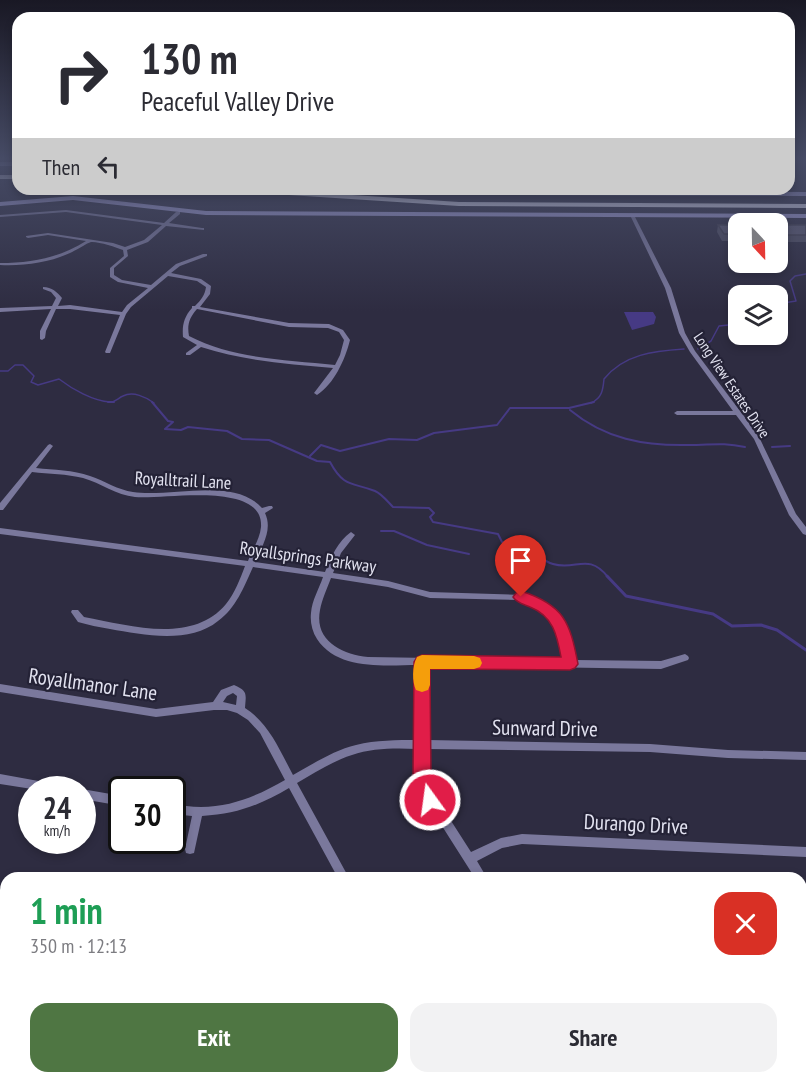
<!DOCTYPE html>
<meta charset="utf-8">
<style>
:root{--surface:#fff;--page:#f2f2f3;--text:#2b2b33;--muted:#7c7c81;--accent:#4f7643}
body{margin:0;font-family:"PT Sans Narrow",sans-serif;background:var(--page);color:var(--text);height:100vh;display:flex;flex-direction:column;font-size:22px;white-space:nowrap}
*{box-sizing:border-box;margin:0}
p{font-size:20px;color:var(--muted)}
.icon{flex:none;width:33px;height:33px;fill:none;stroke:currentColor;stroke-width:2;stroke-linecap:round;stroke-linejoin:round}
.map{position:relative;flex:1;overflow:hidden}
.details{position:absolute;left:0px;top:872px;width:807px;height:212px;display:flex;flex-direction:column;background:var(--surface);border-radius:18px 18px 0 0;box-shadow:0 3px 9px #0003}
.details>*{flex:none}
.banner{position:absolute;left:12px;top:12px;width:783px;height:183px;border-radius:18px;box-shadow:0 3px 9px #0003;background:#fff;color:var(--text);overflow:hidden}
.needle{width:39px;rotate:158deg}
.controls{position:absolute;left:728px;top:213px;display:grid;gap:12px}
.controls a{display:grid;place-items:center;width:60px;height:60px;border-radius:12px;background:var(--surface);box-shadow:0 3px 9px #0003;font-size:30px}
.speed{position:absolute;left:18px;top:776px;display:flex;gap:12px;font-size:30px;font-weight:700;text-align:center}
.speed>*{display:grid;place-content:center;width:78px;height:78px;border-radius:50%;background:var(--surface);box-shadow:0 3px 9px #0003;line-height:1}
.speed small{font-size:15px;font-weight:400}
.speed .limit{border:3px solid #111;border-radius:9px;background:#fff;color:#111}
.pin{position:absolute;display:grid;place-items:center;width:51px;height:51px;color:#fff;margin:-62px -26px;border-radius:50% 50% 50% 0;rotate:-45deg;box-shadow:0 0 6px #0007}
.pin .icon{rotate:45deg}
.me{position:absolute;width:66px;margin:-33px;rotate:346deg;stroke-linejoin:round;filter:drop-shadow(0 0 4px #0008)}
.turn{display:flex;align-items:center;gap:21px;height:126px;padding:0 30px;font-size:27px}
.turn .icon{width:78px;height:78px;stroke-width:2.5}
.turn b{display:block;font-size:42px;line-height:51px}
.then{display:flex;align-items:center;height:57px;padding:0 30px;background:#0003;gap:12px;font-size:22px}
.round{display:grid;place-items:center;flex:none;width:63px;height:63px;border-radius:18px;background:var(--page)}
.headline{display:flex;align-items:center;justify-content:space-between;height:102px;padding:0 30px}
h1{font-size:36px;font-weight:600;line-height:45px;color:#1e9e55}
.action{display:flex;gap:12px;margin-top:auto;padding:12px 30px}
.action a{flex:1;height:69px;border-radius:18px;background:var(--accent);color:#fff;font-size:24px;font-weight:600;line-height:69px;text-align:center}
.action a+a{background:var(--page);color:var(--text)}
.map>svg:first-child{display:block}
</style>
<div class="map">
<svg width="806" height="1082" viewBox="0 0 806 1082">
<rect width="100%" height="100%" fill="#2e2c41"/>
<polygon fill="#463a84" points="624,312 653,312 656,317 654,324 632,330"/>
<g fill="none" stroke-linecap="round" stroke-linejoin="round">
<g stroke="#463a84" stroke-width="1.5">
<polyline points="777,304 796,301 790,281 795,276 806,274"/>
<polyline points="698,349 711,341 719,326 738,324"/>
<path d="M0,371h8l7,-6h8l11,11 -3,6 7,3 21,-6c13,10 34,22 51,23 6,0 8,-4 13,-6 10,-5 23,1 31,7"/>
<path d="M591,403c11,-5 12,-13 13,-24 20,-25 50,-28 80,-30"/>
</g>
<g stroke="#463a84" stroke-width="2">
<polyline points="108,402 114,402"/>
<path d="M152,402l16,19 5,1 -8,7 16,1 7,-3 39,4 15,8 27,1 48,21 13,1c14,26 22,20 45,29 7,3 13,11 18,16l36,1 5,5 -4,4 3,5 65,12 4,8c7,2 16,1 23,4 10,4 16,15 28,18 23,7 35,-12 55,13"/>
<path d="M570,410c35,29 74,36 119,35 23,0 33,-3 56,2"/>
<polyline points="772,447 790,446"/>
<polyline points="310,456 321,445 340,451 389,439 417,440 434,433 497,425 510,408 569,408 594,402"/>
<polyline points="381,531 394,531 427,545 469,554"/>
</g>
<polyline stroke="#463a84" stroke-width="3" points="607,576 626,596 713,614 732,626 761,625 777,630 806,650"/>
<g stroke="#463a84" stroke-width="4">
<polyline points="0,912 6,906"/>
<polyline points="423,1077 429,1082"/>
</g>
<g fill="#7a789c" fill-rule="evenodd">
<polygon points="557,189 561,189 558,192 556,191"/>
<path d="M66,210l98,13 12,-11h4v2l-11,9 33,5h2v2l-38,-4 -18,16 -21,8 1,6 -14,12v7l8,5 29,5 25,-21 27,-10h4v2l-27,10 -9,7 30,6 10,7 -1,8 -10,13 89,16 40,1 14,6 7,10c-5,20 -16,44 -33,55l-3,-2 19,-25c-44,-4 -89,-7 -132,-21l-11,8h-4v-2l11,-8 -14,-8c-1,-12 1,-20 9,-29v-2h3c6,-6 10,-11 11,-19l-9,-6 -29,-5 -37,31 -5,7 -16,39h-4l-1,-1 15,-37 -50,-6h-14l-10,22 -1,7 -3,2 -2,-1v-8l11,-22 -51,3v-4l52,-2 4,-8 -5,-6 -8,-3v-2c9,0 14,5 19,11l-4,8 12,-1 52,7 5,-7 21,-17 -30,-6 -8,-5v-9l14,-12 -1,-6c-7,-3 -26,-9 -32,-8 -4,1 -16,9 -21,11 -22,10 -46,13 -70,12v-2c31,0 59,-5 86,-22l-38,-6 -20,3 -2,-1v-1l22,-3 65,10 12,4 19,-7 18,-15 -96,-13 -66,5v-2zM197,309l92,18 39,1 11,4 5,8 -4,15 -5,10c-49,-5 -102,-6 -146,-29 -2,-11 0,-18 8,-27z"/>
<polygon points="632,214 634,215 671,288 685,333 695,351 740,411 741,412 760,439 796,514 806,527 806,535 803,534 789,515 754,439 736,415 677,415 674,413 677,411 733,411 690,352 679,333 665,288 630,215"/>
<path d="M50,444l3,2 -17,22c18,2 37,2 54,8 15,5 28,14 43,16 37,6 101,-16 129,16l7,-2h3l1,2 -8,5c8,17 -3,33 -10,49l70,10c6,-15 13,-31 26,-40l4,3 -14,18 -8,20 55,8 42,11 94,3 22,9 16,15 6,13 6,28 87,1 24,-7 3,2 1,2 -1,2 -27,9 -235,-4 1,75 223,4 78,6 78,2v8l-78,-2 -78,-6 -223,-3v29l3,10 41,64 30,-14 21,-4 284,13v10l-284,-13 -20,4 -25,13 10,17h-12l-54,-85 -4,-15v-29c-21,-1 -45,-1 -65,6 -19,6 -38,18 -55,28l52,95h-11l-49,-90c-29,17 -52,26 -87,28l-8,37 -4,1 -4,-1 -1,-4 7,-33 -20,-2v-10c10,1 19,3 29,3 31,0 58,-12 84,-27l-25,-47 -12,-13 -11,-7 -10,-3h-13l-58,7 -156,-25v-8l156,25 57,-7 8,-12 13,-5c14,6 12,9 11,23 24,15 35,43 48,67 20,-11 41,-25 63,-30 20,-5 41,-5 61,-5l1,-75c-33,0 -80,6 -101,-26 -5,-8 -7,-17 -6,-26 1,-13 8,-24 12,-36l-70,-10c-9,20 -17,41 -35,54 -28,23 -75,14 -108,8 -11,-2 -22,-4 -32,-7l-7,-10 1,-2h6l6,7c44,8 108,28 142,-13 9,-11 14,-25 19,-38l-245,-32v-6l248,33c4,-11 12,-22 13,-34 3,-47 -99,-27 -126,-30 -19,-2 -34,-14 -52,-19 -16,-4 -34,-4 -51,-6l-29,38h-3v-7l48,-58zM331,578l57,9 42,11 90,2 20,8 16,15 4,9 5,28 -197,-3c-26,-3 -54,-16 -48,-47 2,-11 7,-21 11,-32zM233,693l4,3 -1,9 -13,-3 4,-6z"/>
<polygon points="0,774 55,784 59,786 60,789 32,789 0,784"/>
<polygon points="82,789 122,796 122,806 82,799"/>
<rect x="801" y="963" width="5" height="12"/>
<rect x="0" y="1033" width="6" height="12"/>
<polygon points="128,1077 148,1077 150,1082 130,1082"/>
<polygon points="613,1077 626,1077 628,1082 615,1082"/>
</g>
<g fill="#a5a1da" fill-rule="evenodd">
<rect x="0" y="162" width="18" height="4"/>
<polygon points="381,189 472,191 806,192 806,196 472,195 384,191"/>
<polygon points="73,196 206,211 806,214 806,218 206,215 73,200 0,206 0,202"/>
</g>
<g fill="#e7e7f9" fill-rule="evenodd">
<rect x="0" y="175" width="18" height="4"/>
<polygon points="223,189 261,189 459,202 806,204 806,208 459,206 227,191"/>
</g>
</g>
<g fill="#4e4d61">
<polygon points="718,225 738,225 738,241 722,241 717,232"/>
<rect x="777" y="225" width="29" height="17"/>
</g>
<g fill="#5b5971" stroke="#403e4f" stroke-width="1.5">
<polygon points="718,225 738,225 738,234 724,234"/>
<rect x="777" y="225" width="29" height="10"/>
</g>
<linearGradient id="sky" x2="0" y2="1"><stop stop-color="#191824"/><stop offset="0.51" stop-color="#464b65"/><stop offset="1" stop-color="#464b65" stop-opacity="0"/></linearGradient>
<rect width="806" height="311" fill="url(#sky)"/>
<path fill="#e11d48" stroke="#92132f" stroke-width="1.5" d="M521,591c43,14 49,31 57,73l-3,4 -5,2 -140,-1 1,109 8,22 -3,6 -6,3 -7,-3 -10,-28 1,-116 3,-5 5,-2 139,2c-4,-22 -8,-41 -31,-50 -7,-3 -13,-4 -17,-10l3,-4z"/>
<path fill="#f59e0b" d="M422,655l52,1 6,2 2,5 -2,4 -6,2h-44v16l-2,5 -6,2 -6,-2c-4,-8 -4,-24 1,-33z"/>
<g text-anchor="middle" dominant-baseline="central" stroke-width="4.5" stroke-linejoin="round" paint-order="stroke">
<g font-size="15" fill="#e2e2f0" stroke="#242236">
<text transform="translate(732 385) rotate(56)">Long View Estates Drive</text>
</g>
<g font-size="18" fill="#e2e2f0" stroke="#242236">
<text transform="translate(183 480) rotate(3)">Royalltrail Lane</text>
<text transform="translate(308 557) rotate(8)">Royallsprings Parkway</text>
</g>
<g font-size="21" fill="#e2e2f0" stroke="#242236">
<text transform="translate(93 684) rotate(8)">Royallmanor Lane</text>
<text transform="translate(545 728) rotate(1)">Sunward Drive</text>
<text transform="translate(636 824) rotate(3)">Durango Drive</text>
</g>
</g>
</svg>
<div class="controls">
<a><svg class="needle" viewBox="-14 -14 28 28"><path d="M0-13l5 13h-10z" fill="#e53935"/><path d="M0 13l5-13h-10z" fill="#7c7c81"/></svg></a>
<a><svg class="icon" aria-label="layers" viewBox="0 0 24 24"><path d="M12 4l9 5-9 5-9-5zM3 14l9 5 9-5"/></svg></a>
</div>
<div class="speed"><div>24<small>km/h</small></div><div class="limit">30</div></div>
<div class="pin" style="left:521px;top:597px;background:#d93025"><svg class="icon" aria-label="arrive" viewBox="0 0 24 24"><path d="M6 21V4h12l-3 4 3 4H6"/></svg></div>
<svg class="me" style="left:430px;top:800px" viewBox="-20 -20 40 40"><circle r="17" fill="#e11d48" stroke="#fff" stroke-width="3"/><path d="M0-11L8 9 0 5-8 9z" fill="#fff"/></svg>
<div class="banner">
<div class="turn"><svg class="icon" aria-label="right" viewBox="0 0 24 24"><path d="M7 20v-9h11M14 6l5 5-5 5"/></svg><div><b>130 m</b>Peaceful Valley Drive</div></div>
<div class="then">Then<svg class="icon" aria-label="left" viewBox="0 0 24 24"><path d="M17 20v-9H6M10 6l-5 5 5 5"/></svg></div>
</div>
<section class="details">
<div class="headline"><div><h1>1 min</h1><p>350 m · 12:13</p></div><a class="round" style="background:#d93025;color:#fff"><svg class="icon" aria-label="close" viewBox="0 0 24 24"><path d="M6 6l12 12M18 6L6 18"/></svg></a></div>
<div class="action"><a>Exit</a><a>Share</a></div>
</section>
</div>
